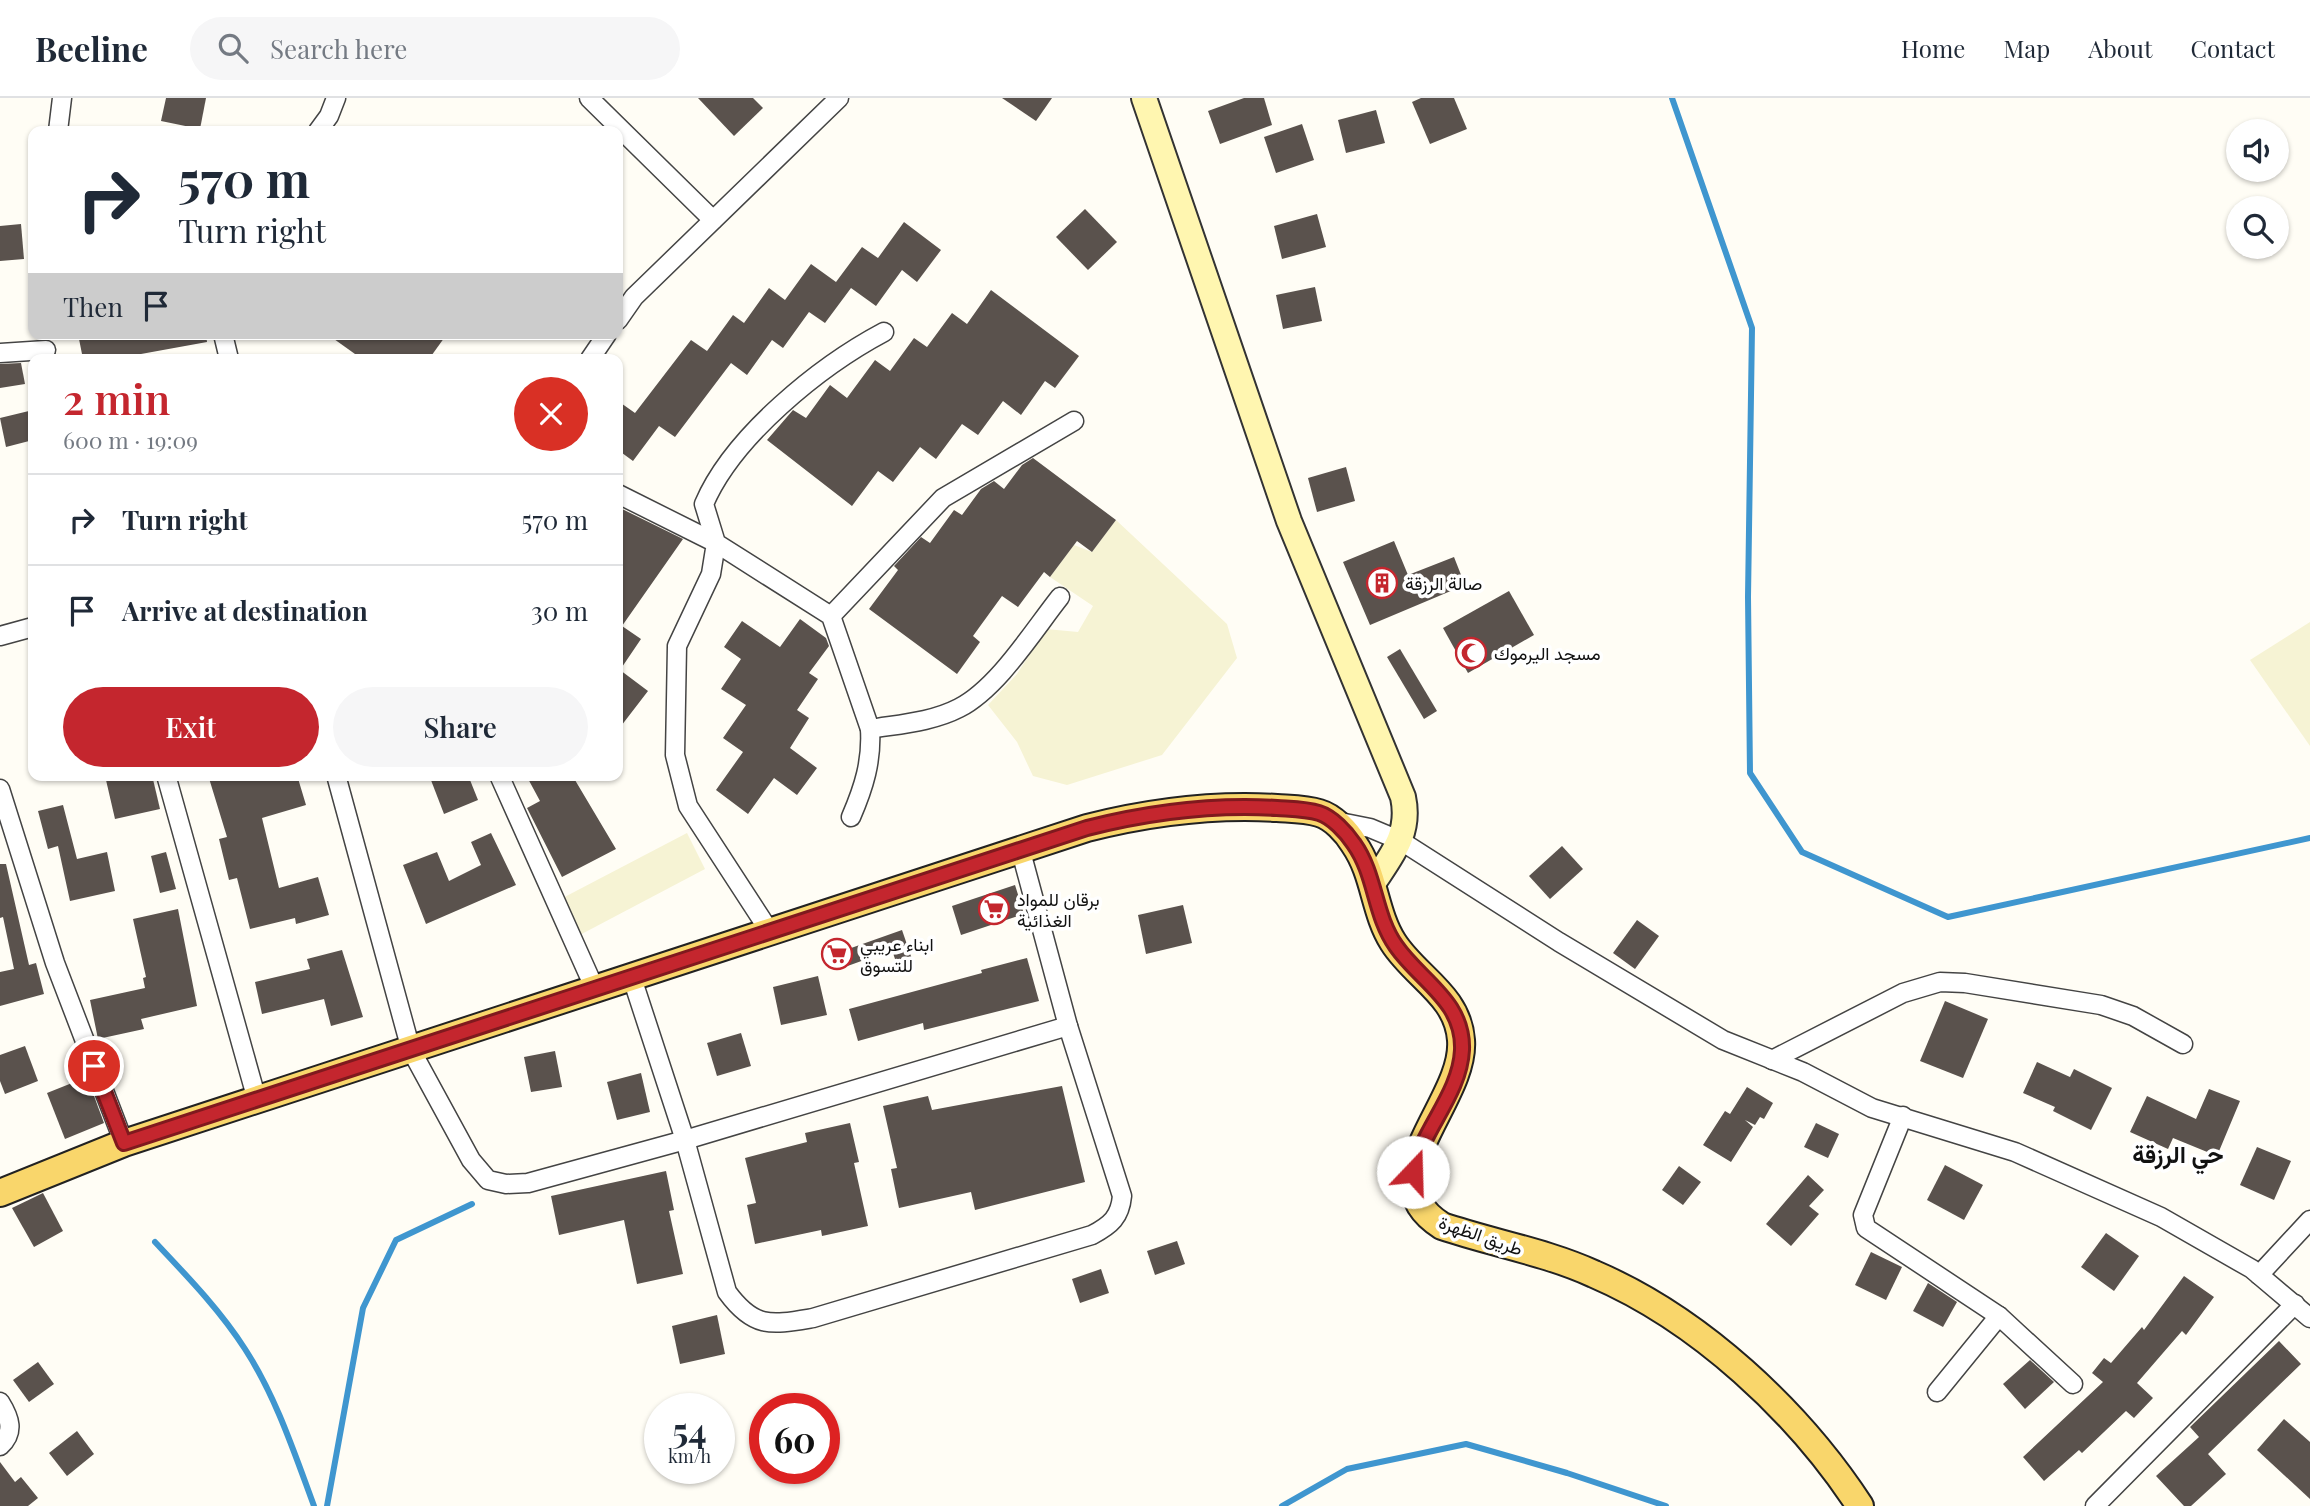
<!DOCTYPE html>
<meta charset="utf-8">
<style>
:root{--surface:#fff;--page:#f6f6f7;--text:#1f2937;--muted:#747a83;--line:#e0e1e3;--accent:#c4262e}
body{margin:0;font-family:"Playfair Display",Vazirmatn,serif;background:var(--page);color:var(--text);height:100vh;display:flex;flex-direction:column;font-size:26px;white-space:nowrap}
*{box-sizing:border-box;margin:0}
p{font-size:23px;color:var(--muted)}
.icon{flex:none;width:38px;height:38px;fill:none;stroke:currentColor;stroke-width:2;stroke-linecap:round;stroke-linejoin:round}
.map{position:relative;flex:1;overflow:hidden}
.drawer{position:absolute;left:28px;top:256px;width:595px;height:427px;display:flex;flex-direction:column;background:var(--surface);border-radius:14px;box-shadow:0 2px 5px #0004}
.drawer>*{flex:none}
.hud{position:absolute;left:28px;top:28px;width:595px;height:214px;border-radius:14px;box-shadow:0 2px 5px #0004;background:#fff;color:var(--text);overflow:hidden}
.fabs{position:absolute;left:2226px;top:21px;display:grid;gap:14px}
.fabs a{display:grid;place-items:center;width:63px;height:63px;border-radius:50%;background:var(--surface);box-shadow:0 2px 5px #0004;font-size:35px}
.speed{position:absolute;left:644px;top:1295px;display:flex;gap:14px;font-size:35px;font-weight:700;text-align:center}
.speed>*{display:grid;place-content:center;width:91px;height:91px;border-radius:50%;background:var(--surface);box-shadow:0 2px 5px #0004;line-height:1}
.speed small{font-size:18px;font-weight:400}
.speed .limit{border:10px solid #d22;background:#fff;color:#111}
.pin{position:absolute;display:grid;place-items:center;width:60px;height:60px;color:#fff;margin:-30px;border:4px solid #fff;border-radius:50%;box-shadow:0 2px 7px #0007}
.me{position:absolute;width:77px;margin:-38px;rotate:21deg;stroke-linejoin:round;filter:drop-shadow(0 0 5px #0008)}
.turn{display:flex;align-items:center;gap:24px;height:147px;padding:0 35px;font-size:32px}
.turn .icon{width:91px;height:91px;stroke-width:2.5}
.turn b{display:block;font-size:49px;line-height:60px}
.then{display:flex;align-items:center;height:66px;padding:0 35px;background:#0003;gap:14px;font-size:26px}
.round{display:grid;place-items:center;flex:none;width:74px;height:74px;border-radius:37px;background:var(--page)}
.summary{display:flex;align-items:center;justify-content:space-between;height:119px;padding:0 35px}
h1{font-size:42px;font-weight:600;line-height:52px;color:var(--accent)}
.primary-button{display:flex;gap:14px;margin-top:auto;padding:14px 35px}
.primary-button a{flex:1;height:80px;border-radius:42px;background:var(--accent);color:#fff;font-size:28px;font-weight:600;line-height:80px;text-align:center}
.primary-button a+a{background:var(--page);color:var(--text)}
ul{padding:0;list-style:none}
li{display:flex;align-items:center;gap:21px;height:91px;padding:0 35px;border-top:2px solid var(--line)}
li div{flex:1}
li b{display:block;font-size:26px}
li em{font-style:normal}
header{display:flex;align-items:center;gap:42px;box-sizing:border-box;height:98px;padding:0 35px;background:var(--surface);border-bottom:2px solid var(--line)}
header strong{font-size:33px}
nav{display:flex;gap:38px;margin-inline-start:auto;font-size:24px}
.search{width:490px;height:63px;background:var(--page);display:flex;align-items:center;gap:18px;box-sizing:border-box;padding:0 24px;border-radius:38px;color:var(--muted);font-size:26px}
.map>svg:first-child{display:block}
</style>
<header>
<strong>Beeline</strong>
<div class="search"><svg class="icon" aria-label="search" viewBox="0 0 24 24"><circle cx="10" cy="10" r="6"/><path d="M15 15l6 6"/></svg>Search here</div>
<nav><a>Home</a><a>Map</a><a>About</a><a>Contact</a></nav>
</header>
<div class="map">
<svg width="2310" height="1408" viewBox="0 0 2310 1408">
<rect width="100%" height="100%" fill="#fffdf5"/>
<g fill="#f6f3d4">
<polygon points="1116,422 1227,526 1237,560 1162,657 1067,687 1033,678 1017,644 988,607 1017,576 1046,531 1078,534 1093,508 1050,479 1074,447 1092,454"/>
<polygon points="2310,524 2310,648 2250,562"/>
<polygon points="687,735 705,771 576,839 555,804"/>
</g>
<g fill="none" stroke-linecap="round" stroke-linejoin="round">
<g stroke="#3f96cf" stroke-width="6">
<polyline points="1672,0 1752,230 1748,499 1750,675 1802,754 1948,819 2310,740"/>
<path d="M155,1144c32,34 65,68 90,107 31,48 49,103 69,157"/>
<polyline points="327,1408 363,1210 396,1142 472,1106"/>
<polyline points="1282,1408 1347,1371 1466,1346 1567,1375 1666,1408"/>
</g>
</g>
<g fill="#5a524d">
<polygon points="166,0 206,0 200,31 161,23"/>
<polygon points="698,0 753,0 763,10 734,38"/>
<polygon points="1002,0 1052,0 1036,23"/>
<polygon points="1244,0 1264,0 1272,27 1220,46 1208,13"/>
<polygon points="1421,0 1454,0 1467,31 1430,46 1412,4"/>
<polygon points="1376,12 1385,45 1346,55 1338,22"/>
<polygon points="1302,26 1314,62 1276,75 1264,39"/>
<polygon points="1085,111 1117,144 1088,172 1056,139"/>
<polygon points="1317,116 1326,149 1282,161 1274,128"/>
<polygon points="904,124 941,152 917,184 902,172 876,208 851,190 825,225 809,214 783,250 772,242 747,277 731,265 675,339 659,328 633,363 618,352 618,303 635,315 691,242 707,253 733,217 744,225 769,190 785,202 811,166 836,184 862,149 878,160"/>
<polygon points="21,126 24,161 0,163 0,128"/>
<polygon points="1315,189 1322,223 1283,231 1276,197"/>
<polygon points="991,192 1079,258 1055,290 1045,283 1021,317 1003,303 978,337 962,326 936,361 920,349 893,384 878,373 852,408 767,342 793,312 806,320 830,287 847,300 875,262 890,273 914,240 927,249 952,215 967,226"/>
<polygon points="78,236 206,236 207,244 130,258 130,261 83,261"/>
<polygon points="327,236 447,236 429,261 362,261"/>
<polygon points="21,265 25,286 0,290 0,266"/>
<polygon points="33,312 33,342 6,349 0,320"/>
<polygon points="1033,360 1116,422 1092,454 1077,443 1050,479 1044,474 1018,509 1002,498 973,538 980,544 957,576 869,511 898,472 894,468 921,439 930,445 954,412 962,417 981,391 994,383 1004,391 1022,367"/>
<polygon points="1346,369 1355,403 1317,414 1308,380"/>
<polygon points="618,409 683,441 622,528 641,541 620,572 648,593 618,632"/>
<polygon points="1394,443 1408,477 1454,459 1465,487 1370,527 1343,464"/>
<polygon points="1509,493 1534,537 1468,575 1443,530"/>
<polygon points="800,521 826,540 829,548 809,575 818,581 797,612 809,620 790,650 817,670 797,697 774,680 748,716 716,692 743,654 723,640 746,607 721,591 741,561 724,549 742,523 780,549"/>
<polygon points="1400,551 1437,613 1424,621 1387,559"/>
<polygon points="128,677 152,677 160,711 115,721 106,682"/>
<polygon points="208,677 297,677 306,707 262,720 279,790 318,779 329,817 296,826 295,820 250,831 237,780 229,782 219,741 227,739"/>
<polygon points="429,677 468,677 478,702 444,716"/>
<polygon points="526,677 572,677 616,751 562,779 527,710 540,703"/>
<polygon points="63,707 77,761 107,754 115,793 70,803 58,748 48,751 38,713"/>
<polygon points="491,735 516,787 426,826 403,767 437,754 449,783 481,767 471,744"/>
<polygon points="1562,748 1583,771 1550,801 1529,778"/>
<polygon points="166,754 176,791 160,795 151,758"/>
<polygon points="0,766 6,766 29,867 36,865 44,896 0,908 0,874 14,871 3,819 0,820"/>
<polygon points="1015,787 1024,816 961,837 952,808"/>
<polygon points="1183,807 1192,845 1146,856 1138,817"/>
<polygon points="178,811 197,908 141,921 144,931 98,941 90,902 145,890 143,880 146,879 133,821"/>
<polygon points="1637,822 1659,838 1635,871 1613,855"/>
<polygon points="902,832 913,864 898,870 892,852 842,870 837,855"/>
<polygon points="342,852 363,919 331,928 324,901 262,916 255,884 310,871 307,861"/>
<polygon points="1027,860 1039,903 924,932 923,925 858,943 849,911 982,875 981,872"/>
<polygon points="818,878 827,917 781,927 773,889"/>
<polygon points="1945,903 1988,921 1963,980 1920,963"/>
<polygon points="741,935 751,968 717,978 707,945"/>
<polygon points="25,948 38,983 5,996 0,983 0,957"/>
<polygon points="555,953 562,989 531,994 524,959"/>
<polygon points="2037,964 2070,979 2074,971 2112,990 2091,1032 2053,1013 2055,1009 2023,995"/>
<polygon points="641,975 650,1014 617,1022 607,984"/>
<polygon points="87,979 104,1025 65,1041 47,995"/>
<polygon points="1062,988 1085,1084 975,1112 971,1094 899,1110 891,1071 897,1070 883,1008 928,998 932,1012"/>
<polygon points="1747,989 1773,1005 1764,1021 1760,1019 1755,1027 1745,1022 1753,1029 1731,1064 1703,1047 1725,1013 1730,1016"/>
<polygon points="2209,991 2240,1003 2217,1058 2173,1040 2168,1051 2130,1034 2147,998 2196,1021"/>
<polygon points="850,1025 859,1064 854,1065 868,1128 822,1138 821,1132 755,1146 747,1107 756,1105 745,1060 807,1044 805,1035"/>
<polygon points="1816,1025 1839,1036 1828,1060 1804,1049"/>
<polygon points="2257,1049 2291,1063 2274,1102 2240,1087"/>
<polygon points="1945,1067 1983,1087 1964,1122 1927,1102"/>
<polygon points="1679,1068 1701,1084 1683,1107 1662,1092"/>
<polygon points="666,1073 674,1112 669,1113 683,1176 637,1186 624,1122 559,1137 551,1098"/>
<polygon points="1808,1077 1824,1092 1809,1108 1819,1116 1791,1148 1766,1126"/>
<polygon points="43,1095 63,1133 34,1149 12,1110"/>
<polygon points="2106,1135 2139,1158 2114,1193 2081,1169"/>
<polygon points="1177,1143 1185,1166 1155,1177 1147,1153"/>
<polygon points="1871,1154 1902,1169 1886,1202 1855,1187"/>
<polygon points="1101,1171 1109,1195 1080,1205 1072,1181"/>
<polygon points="2184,1178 2214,1199 2186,1237 2182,1233 2137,1285 2153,1300 2134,1320 2126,1313 2082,1355 2079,1352 2044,1383 2023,1359 2103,1284 2092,1275 2104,1260 2111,1265 2142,1229 2144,1232"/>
<polygon points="1928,1185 1957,1204 1943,1229 1913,1213"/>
<polygon points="717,1217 725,1256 680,1266 672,1228"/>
<polygon points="2279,1243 2301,1266 2208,1356 2226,1376 2191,1408 2184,1408 2156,1378 2199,1339 2190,1329"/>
<polygon points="2030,1262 2054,1284 2025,1311 2003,1286"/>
<polygon points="38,1264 54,1286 29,1304 13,1282"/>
<polygon points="2284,1321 2310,1344 2310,1401 2257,1352"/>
<polygon points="77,1333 94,1356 67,1378 49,1355"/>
<polygon points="0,1364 15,1384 21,1379 38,1400 28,1408 0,1408"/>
</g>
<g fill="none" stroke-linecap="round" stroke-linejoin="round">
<g stroke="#444" stroke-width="21">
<g id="street">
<polyline points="589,0 713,122"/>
<polyline points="58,33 62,0"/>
<polyline points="318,33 329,18 336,0"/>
<polyline points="618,222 634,199 839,0"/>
<polyline points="223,236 229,261"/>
<polyline points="0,255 46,252"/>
<polyline points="590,261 607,236"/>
<polyline points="618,396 716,445 711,476 677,548 675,657 688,708 770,834"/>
<polyline points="831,518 943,400 1074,323"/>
<polyline points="0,538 33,529"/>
<path d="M870,631c30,-5 62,-7 89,-21 39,-20 74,-77 101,-111"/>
<polyline points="166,677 257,1002"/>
<polyline points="336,677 411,952 471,1062 488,1082 506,1086 528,1085 685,1042 1068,928"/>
<polyline points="499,677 594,889"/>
<polyline points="0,691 55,865 124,1045"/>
<path d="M851,719c13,-30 21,-56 19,-88l-39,-113 -115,-73 -12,-39c29,-68 116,-138 180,-172"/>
<polyline points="1335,723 1370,730 1401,743 1559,844 1723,942 1803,974 1872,1010 2015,1054 2161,1119 2252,1171 2310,1220"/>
<path d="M632,880l53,162 42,152c27,37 44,33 86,26l279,-83c19,-10 28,-18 30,-39l-54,-170 -48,-178"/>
<polyline points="1772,962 1903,895 1940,884 1965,885 2101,907 2133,918 2183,946"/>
<polyline points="1903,1018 1863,1117 1866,1130 1999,1218 2073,1286"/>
<polyline points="2259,1177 2310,1122"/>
<polyline points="1937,1294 1999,1218"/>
<path d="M0,1304c10,16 15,30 0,44"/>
<polyline points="2095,1408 2295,1206"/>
</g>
</g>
<g stroke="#333" stroke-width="28">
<path id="secondary" d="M1144,0l145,423 114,276c8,37 -12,59 -31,88"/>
</g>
<g stroke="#222" stroke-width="30">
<path id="primary" d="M0,1095l124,-50 963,-315c63,-16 125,-24 190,-20 13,1 29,1 42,5 14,4 28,19 35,31 21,30 20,68 39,98 22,35 65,53 68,98 5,62 -95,138 -19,186 50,17 104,26 152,48 105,45 204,137 266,232"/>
</g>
<use href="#street" stroke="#fff" stroke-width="18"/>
<use href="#secondary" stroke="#fff6b0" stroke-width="24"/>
<use href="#primary" stroke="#f9d66b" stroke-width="26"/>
</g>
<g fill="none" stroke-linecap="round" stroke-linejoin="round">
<g stroke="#7f191e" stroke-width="18">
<path id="route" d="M94,968l30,77 963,-315c63,-16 125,-24 190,-20 13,1 29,1 42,5 13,4 27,19 35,31 22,31 20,71 42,102 24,35 68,55 66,104 -2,44 -40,80 -49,122"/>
</g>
<use href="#route" stroke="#c4262e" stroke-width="12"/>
</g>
<defs>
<g id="building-ring" transform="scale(1.575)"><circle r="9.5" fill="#fff" stroke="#c4262e" stroke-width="1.5"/><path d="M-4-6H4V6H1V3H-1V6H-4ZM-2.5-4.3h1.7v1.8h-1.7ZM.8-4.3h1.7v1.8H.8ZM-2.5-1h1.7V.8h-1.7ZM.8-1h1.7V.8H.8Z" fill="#c4262e"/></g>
<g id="mosque-ring" transform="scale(1.575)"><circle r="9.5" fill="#fff" stroke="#c4262e" stroke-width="1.5"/><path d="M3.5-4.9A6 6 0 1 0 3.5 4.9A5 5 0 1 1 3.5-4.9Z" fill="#c4262e"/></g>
<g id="supermarket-ring" transform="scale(1.575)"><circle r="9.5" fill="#fff" stroke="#c4262e" stroke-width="1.5"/><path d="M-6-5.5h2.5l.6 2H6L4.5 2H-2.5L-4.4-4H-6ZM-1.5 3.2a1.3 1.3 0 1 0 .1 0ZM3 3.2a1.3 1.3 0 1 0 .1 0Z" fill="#c4262e"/></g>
</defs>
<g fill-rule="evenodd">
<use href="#building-ring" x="1382" y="485"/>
<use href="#mosque-ring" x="1471" y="555"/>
<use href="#supermarket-ring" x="994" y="811"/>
<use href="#supermarket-ring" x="837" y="856"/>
</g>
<g text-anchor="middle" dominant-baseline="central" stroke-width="7" stroke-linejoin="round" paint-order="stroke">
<g font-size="18" fill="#111" stroke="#fff" text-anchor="start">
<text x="1405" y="485">صالة الرزقة</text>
<text x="1494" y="555">مسجد اليرموك</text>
<text x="1017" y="801">برقان للمواد<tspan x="1017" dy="21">الغذائية</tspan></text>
<text x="860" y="846">ابناء عريبي<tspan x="860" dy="21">للتسوق</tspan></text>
</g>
<g font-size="18" fill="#111" stroke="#fff">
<text transform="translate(1481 1137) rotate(19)">طريق الظهرة</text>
</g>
<g font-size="24" font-weight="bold" fill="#111" stroke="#fff">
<text x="2178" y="1055">حي الرزقة</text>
</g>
</g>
</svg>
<div class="fabs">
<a><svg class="icon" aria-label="sound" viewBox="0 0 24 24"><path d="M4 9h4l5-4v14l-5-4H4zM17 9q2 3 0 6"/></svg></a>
<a><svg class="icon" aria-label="search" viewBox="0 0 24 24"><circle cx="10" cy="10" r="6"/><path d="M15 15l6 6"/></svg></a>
</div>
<div class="speed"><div>54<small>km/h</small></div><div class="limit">60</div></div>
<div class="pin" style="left:94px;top:968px;background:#d93025"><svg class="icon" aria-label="arrive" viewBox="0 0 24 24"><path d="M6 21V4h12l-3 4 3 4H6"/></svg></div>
<svg class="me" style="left:1413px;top:1074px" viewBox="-20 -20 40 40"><circle r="19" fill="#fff"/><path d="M0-13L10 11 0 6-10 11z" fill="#c4262e"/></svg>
<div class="hud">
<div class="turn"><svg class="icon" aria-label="right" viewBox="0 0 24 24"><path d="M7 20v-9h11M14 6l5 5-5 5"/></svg><div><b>570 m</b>Turn right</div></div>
<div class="then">Then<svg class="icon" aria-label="arrive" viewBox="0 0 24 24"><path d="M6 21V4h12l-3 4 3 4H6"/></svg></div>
</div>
<section class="drawer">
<div class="summary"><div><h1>2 min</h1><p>600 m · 19:09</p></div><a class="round" style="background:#d93025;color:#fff"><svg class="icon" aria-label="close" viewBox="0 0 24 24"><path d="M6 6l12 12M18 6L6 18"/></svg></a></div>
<ul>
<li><svg class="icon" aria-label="right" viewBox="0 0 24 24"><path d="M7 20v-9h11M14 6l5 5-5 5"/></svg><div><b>Turn right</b></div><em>570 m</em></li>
<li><svg class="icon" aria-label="arrive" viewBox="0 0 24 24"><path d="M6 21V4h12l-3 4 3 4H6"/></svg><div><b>Arrive at destination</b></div><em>30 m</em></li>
</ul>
<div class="primary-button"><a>Exit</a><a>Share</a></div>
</section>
</div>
